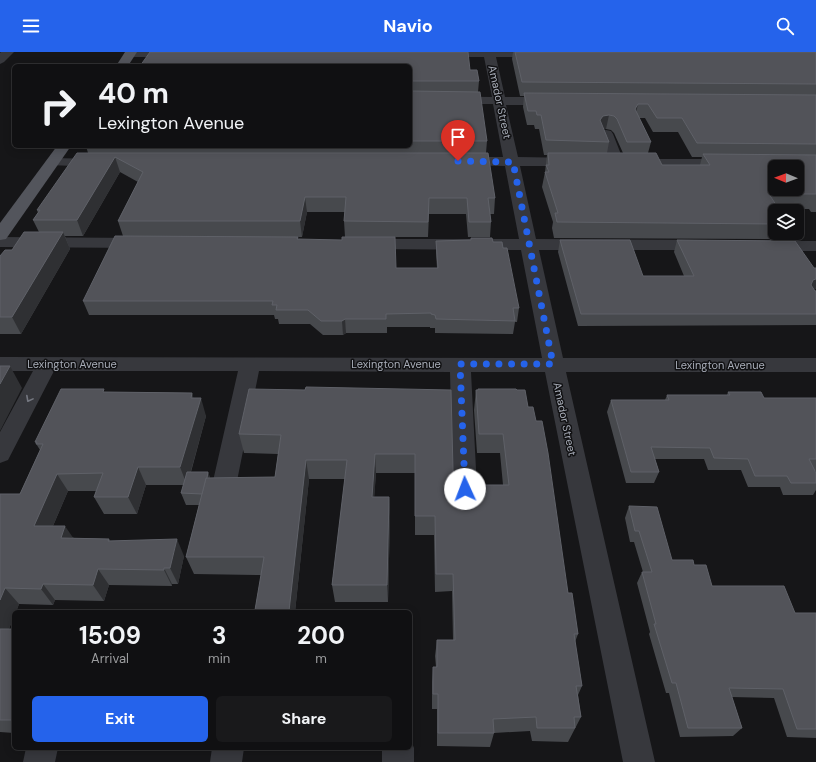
<!DOCTYPE html>
<style>
:root{--surface:#101012;--page:#19191b;--text:#f1f3f6;--muted:#9c9d9f;--line:#303032;--accent:#2563eb}
body{margin:0;font-family:"DM Sans",sans-serif;background:var(--page);color:var(--text);height:100vh;display:flex;flex-direction:column;font-size:15px;white-space:nowrap}
*{box-sizing:border-box;margin:0}
p{font-size:13px;color:var(--muted)}
.icon{flex:none;width:22px;height:22px;fill:none;stroke:currentColor;stroke-width:2;stroke-linecap:round;stroke-linejoin:round}
.map{position:relative;flex:1;overflow:hidden}
.panel{position:absolute;left:12px;top:558px;width:400px;height:140px;display:flex;flex-direction:column;background:var(--surface);border-radius:6px;box-shadow:0 2px 10px #0003,0 0 0 1px var(--line)}
.panel>*{flex:none}
.guide{position:absolute;left:12px;top:12px;width:400px;height:84px;border-radius:6px;box-shadow:0 2px 10px #0003,0 0 0 1px var(--line);background:#101012;color:var(--text);overflow:hidden}
.needle{width:26px;rotate:271deg}
.tools{position:absolute;left:768px;top:108px;display:grid;gap:8px}
.tools a{display:grid;place-items:center;width:36px;height:36px;border-radius:6px;background:var(--surface);box-shadow:0 2px 10px #0003,0 0 0 1px var(--line);font-size:20px}
.pin{position:absolute;display:grid;place-items:center;width:34px;height:34px;color:#fff;margin:-41px -17px;border-radius:50% 50% 50% 0;rotate:-45deg;box-shadow:0 0 4px #0007}
.pin .icon{rotate:45deg}
.me{position:absolute;width:44px;margin:-22px;rotate:358deg;stroke-linejoin:round;filter:drop-shadow(0 0 3px #0008)}
.turn{display:flex;align-items:center;gap:14px;height:84px;padding:0 20px;font-size:18px}
.turn .icon{width:52px;height:52px;stroke-width:2.5}
.turn b{display:block;font-size:28px;line-height:34px}
.eta{display:flex;justify-content:space-evenly;align-items:center;height:68px;text-align:center}
.eta b{font-size:24px;font-weight:700;line-height:28px}
.cta{display:flex;gap:8px;margin-top:auto;padding:8px 20px}
.cta a{flex:1;height:46px;border-radius:6px;background:var(--accent);color:#fff;font-size:16px;font-weight:700;line-height:46px;text-align:center}
.cta a+a{background:var(--page);color:var(--text)}
header{display:flex;justify-content:space-between;align-items:center;height:52px;padding:0 20px;background:var(--accent);color:#fff;font-size:18px;font-weight:700}
.map>svg:first-child{display:block}
</style>
<header><svg class="icon" aria-label="menu" viewBox="0 0 24 24"><path d="M4 6h16M4 12h16M4 18h16"/></svg>Navio<svg class="icon" aria-label="search" viewBox="0 0 24 24"><circle cx="10" cy="10" r="6"/><path d="M15 15l6 6"/></svg></header>
<div class="map">
<svg width="816" height="710" viewBox="0 0 816 710">
<rect width="100%" height="100%" fill="#161618"/>
<g fill="none" stroke-linecap="round" stroke-linejoin="round">
<g fill="#37383d" fill-rule="evenodd">
<polygon points="1,0 14,0 4,10 0,12 0,1"/>
<polygon points="126,0 183,0 185,2 183,4 179,5 130,5 126,4 124,2"/>
<polygon points="433,0 547,0 549,2 547,4 543,5 496,5 505,45 553,45 558,46 559,49 558,52 553,53 506,53 518,105 577,106 582,107 584,110 582,113 577,114 520,114 536,187 705,188 711,189 714,193 711,197 705,198 539,198 563,306 816,306 816,320 566,320 655,710 623,710 545,320 471,320 477,437 474,444 465,447 456,444 453,437 450,320 259,319 237,429 234,436 225,439 216,436 213,429 238,319 54,319 8,408 0,411 0,380 33,319 0,319 0,305 542,306 521,198 365,197 359,196 356,192 359,188 365,187 519,187 505,114 459,113 454,112 452,109 454,106 459,105 503,105 493,52 410,52 410,44 492,45 484,5 437,5 433,4 431,2"/>
<polygon points="606,78 611,79 613,82 624,110 631,107 731,107 736,108 738,111 736,114 731,115 631,115 626,114 624,111 622,113 617,114 612,113 599,82 601,79"/>
<polygon points="53,106 101,107 106,108 108,111 106,114 101,115 48,113 46,110 48,107"/>
<polygon points="0,185 141,186 147,187 150,191 147,195 141,196 0,195"/>
<polygon points="769,189 816,189 816,199 769,199 763,198 760,194 763,190"/>
<polygon points="410,686 414,696 414,710 382,710 382,696 410,696"/>
<polygon points="26,696 58,696 55,710 23,710"/>
<polygon points="212,696 244,696 242,710 210,710"/>
</g>
<g fill="#53555c" fill-rule="evenodd">
<polygon points="125,0 137,0 128,14 116,14"/>
<polygon points="57,94 71,94 6,187 0,188 0,171"/>
</g>
</g>
<g fill="#47494d" fill-rule="evenodd">
<path d="M513,0h303v160h-5l-2,-3h-30l-4,2v22h9l-3,6 -227,-1 -2,-10 1,-6 -11,-35 3,-15 2,-17h-3l-5,-26h-4l-1,-4h-7l-4,-18 1,-11h-4l-8,-37zM639,66h6l8,14h25l14,25h10l-2,8h-38l-14,-12 3,-11zM604,77h2l5,1 3,3 9,20h-16l2,-11z"/>
<polygon points="410,14 470,18 479,29 478,40 487,89 486,101 495,146 494,162 490,162 491,170 490,185 468,185 466,162 429,162 428,185 345,185 344,169 345,160 307,160 302,185 199,184 298,185 298,187 396,216 437,216 436,202 436,189 471,188 471,186 493,190 503,196 519,256 517,270 515,270 513,282 435,281 435,276 430,276 430,275 387,275 387,281 346,281 343,283 323,283 310,272 279,272 278,267 275,267 274,263 89,263 83,249 123,184 118,169 138,130 120,120 83,184 65,184 70,197 21,282 0,282 0,204 12,198 39,180 33,168 38,161 37,158 88,101 86,94 410,94"/>
<polygon points="560,188 643,224 684,224 674,200 677,188 814,216 814,238 816,239 816,273 578,274 558,200"/>
<polygon points="305,338 453,418 460,433 503,433 500,401 477,401 474,358 476,338 517,338 528,355 568,541 578,582 575,590 582,634 578,643 581,665 568,690 532,689 530,679 494,681 490,695 437,694 437,657 432,657 432,630 433,615 436,615 435,604 437,588 453,588 452,539 435,540 434,483 415,483 415,421 376,421 374,445 389,445 390,464 388,550 335,550 332,533 345,427 309,427 295,560 255,560 255,558 261,523 194,522 186,505 199,453 186,453 181,441 184,433 146,433 137,462 104,462 94,445 96,439 68,439 53,474 74,486 109,487 110,489 184,504 178,532 172,532 172,534 109,533 104,549 55,548 53,553 19,552 16,560 14,560 14,564 9,577 14,577 14,681 0,680 0,442 20,442 40,398 35,390 105,340 192,341 193,346 206,364 191,420 208,420 210,426 275,425 278,402 244,401 239,382"/>
<polygon points="728,340 764,346 816,346 816,419 815,419 816,421 816,438 813,443 783,443 780,435 748,435 741,418 708,418 704,407 655,407 659,420 654,431 626,431 607,360 611,348 665,348 667,343 727,343"/>
<polygon points="629,454 672,508 694,513 712,534 795,561 816,561 816,686 787,685 774,646 732,645 742,676 733,684 680,685 669,641 666,641 649,582 650,580 637,531 642,520 643,520 634,490 630,490 625,466"/>
</g>
<g fill="#2f3033">
<polygon points="638,52 635,66 635,57"/>
<polygon points="609,63 606,77 600,78 600,68 603,64"/>
<polygon points="115,105 120,120 83,184 77,168"/>
<polygon points="305,145 307,160 302,185 300,169"/>
<polygon points="63,180 70,197 21,282 12,265"/>
<polygon points="816,227 816,237 807,239 813,228"/>
<polygon points="345,267 346,281 343,283 342,269"/>
<polygon points="10,314 22,336 0,379 0,332"/>
<polygon points="192,341 197,358 201,346 206,364 187,433 180,415"/>
<polygon points="375,402 376,421 373,464 372,445"/>
<polygon points="306,408 309,427 295,560 289,560 289,559"/>
<polygon points="138,415 146,433 137,462 128,445"/>
<polygon points="208,420 212,431 204,442"/>
<polygon points="57,422 68,439 46,490 34,474"/>
<polygon points="389,445 390,464 388,550 387,533"/>
<polygon points="65,474 76,490 61,486"/>
<polygon points="177,487 184,504 178,532 170,516"/>
<polygon points="164,516 172,532 172,534 164,518"/>
<polygon points="98,517 109,533 104,549 93,533"/>
<polygon points="43,532 55,548 53,553 41,537"/>
<polygon points="5,536 19,552 16,560 14,560 14,564 3,592 0,589 0,548"/>
</g>
<g fill="#525359" stroke="#5f6168" fill-rule="evenodd">
<polygon points="150,0 468,0 470,18 477,18 479,29 410,29 410,14 140,14"/>
<polygon points="515,0 816,0 816,32 522,30"/>
<polygon points="410,39 480,40 487,89 410,89"/>
<polygon points="524,41 816,43 816,92 697,91 682,66 657,66 648,52 638,52 635,57 651,90 627,90 617,67 614,64 609,63 603,64 600,68 609,90 546,88 541,63 537,63 536,59 528,59"/>
<polygon points="77,101 488,101 495,146 488,146 491,170 469,170 467,146 429,146 428,170 344,169 346,145 305,145 300,169 118,169 143,120 115,105 77,168 33,168 40,158 37,158"/>
<path d="M548,101h108l6,12h48l-7,-11 113,1v39h-47l11,17h-5v13l-218,-2 -2,-9h3l-13,-41h4l-3,-7h3zM775,115h22v22h-22z"/>
<polygon points="24,180 63,180 12,265 0,265 0,204 5,198 12,198"/>
<polygon points="115,184 298,185 297,187 342,188 342,185 395,185 396,216 438,216 436,189 471,188 471,186 492,186 493,190 502,190 503,196 507,196 519,256 513,256 515,269 436,267 435,263 431,262 431,261 386,262 386,267 345,267 342,269 321,269 308,258 276,258 277,253 272,253 273,249 83,249"/>
<polygon points="560,188 630,188 643,224 694,224 677,188 795,189 814,216 816,216 816,227 813,228 811,233 815,239 816,239 816,262 581,262"/>
<polygon points="0,314 10,314 0,332"/>
<polygon points="306,335 451,338 453,418 456,426 460,428 460,433 509,433 503,382 479,382 476,338 478,338 478,337 516,337 517,338 525,338 528,355 533,355 536,369 542,369 548,401 568,541 572,541 578,582 574,582 582,634 576,634 581,665 574,665 575,676 537,676 536,665 493,667 494,681 438,681 438,642 433,642 433,615 437,615 437,588 455,588 453,522 436,522 435,464 415,464 415,402 375,402 372,445 389,445 387,533 332,533 347,408 306,408 289,559 255,558 264,505 186,505 206,426 275,425 281,383 239,382 249,337 305,338"/>
<polygon points="61,337 104,337 103,340 192,341 191,346 201,346 180,415 138,415 128,445 94,445 103,421 57,422 34,474 65,474 61,486 109,487 108,489 177,487 170,516 164,516 164,518 98,517 93,533 43,532 41,537 5,536 0,548 0,442 20,442 43,392 36,392 37,390 35,390"/>
<polygon points="728,340 761,340 764,346 816,346 816,407 809,407 816,421 816,431 791,431 787,424 755,424 748,407 714,406 710,396 651,395 659,420 631,420 611,348 669,348 667,343 730,343"/>
<polygon points="187,420 208,420 207,426 206,426 202,442 181,441"/>
<polygon points="629,454 657,455 672,508 693,508 694,513 706,513 712,534 784,534 795,561 816,561 816,677 797,677 783,637 729,636 742,676 688,676 676,631 672,631 654,572 656,572 642,520 652,520 639,479 635,479"/>
<polygon points="0,577 14,577 14,663 12,668 0,668"/>
</g>
<defs><path id="oneway-chevron" d="M-2-3.5L2.5 0L-2 3.5" fill="none" stroke-width="1.6" stroke-linecap="round" stroke-linejoin="round"/></defs>
<use stroke="#757881" href="#oneway-chevron" transform="translate(29 347) rotate(118)"/>
<g fill="none" stroke-linecap="round" stroke-linejoin="round">
<polyline stroke="#2563eb" stroke-width="7" stroke-dasharray="0 12.6" points="458,109 513,110 553,312 460,312 465,437"/>
</g>
<g text-anchor="middle" dominant-baseline="central" stroke-width="3" stroke-linejoin="round" paint-order="stroke">
<g font-size="11" fill="#a8adb8" stroke="#111113">
<text transform="translate(500 50) rotate(78)">Amador Street</text>
<text x="72" y="312">Lexington Avenue</text>
<text x="396" y="312">Lexington Avenue</text>
<text x="720" y="313">Lexington Avenue</text>
<text transform="translate(565 367) rotate(78)">Amador Street</text>
</g>
</g>
</svg>
<div class="tools">
<a><svg class="needle" viewBox="-14 -14 28 28"><path d="M0-13l5 13h-10z" fill="#e53935"/><path d="M0 13l5-13h-10z" fill="#9c9d9f"/></svg></a>
<a><svg class="icon" aria-label="layers" viewBox="0 0 24 24"><path d="M12 4l9 5-9 5-9-5zM3 14l9 5 9-5"/></svg></a>
</div>
<div class="pin" style="left:458px;top:109px;background:#d93025"><svg class="icon" aria-label="arrive" viewBox="0 0 24 24"><path d="M6 21V4h12l-3 4 3 4H6"/></svg></div>
<svg class="me" style="left:465px;top:437px" viewBox="-20 -20 40 40"><circle r="19" fill="#fff"/><path d="M0-13L10 11 0 6-10 11z" fill="#2563eb"/></svg>
<div class="guide">
<div class="turn"><svg class="icon" aria-label="right" viewBox="0 0 24 24"><path d="M7 20v-9h11M14 6l5 5-5 5"/></svg><div><b>40 m</b>Lexington Avenue</div></div>
</div>
<section class="panel">
<div class="eta">
<div><b>15:09</b><p>Arrival</p></div>
<div><b>3</b><p>min</p></div>
<div><b>200</b><p>m</p></div>
</div>
<div class="cta"><a>Exit</a><a>Share</a></div>
</section>
</div>
